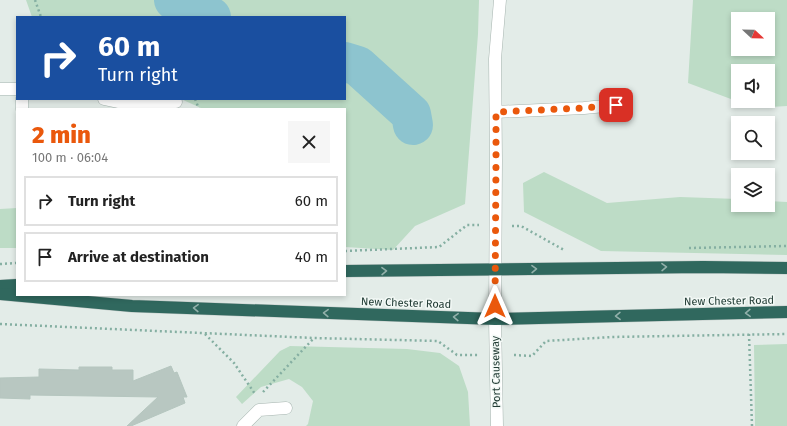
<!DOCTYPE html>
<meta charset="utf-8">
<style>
:root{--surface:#fff;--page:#f6f6f6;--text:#222;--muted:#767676;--line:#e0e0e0;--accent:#ea580c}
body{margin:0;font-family:"Fira Sans",sans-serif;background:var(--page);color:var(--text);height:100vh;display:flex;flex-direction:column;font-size:15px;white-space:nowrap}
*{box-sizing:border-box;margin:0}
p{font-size:13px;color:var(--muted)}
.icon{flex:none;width:22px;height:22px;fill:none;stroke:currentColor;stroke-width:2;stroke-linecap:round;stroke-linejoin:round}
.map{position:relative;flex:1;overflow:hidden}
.details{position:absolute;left:16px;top:108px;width:330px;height:188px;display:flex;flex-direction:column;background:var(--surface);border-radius:0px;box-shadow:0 2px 6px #0003}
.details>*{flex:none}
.top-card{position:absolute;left:16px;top:16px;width:330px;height:84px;border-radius:0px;box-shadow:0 2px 6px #0003;background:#1a4fa0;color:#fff;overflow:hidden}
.needle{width:26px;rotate:112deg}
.tools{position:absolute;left:731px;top:12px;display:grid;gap:8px}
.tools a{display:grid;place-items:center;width:44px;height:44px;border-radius:0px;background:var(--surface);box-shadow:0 2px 6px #0003;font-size:20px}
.pin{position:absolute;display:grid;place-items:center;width:34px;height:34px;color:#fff;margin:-17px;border-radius:8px;box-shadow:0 2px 6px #0006}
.me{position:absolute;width:44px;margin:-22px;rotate:0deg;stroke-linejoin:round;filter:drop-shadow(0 0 3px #0008)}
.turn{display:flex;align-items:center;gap:14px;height:84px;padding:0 16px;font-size:18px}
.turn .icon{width:52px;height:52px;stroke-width:2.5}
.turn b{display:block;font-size:28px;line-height:34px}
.round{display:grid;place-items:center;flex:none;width:42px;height:42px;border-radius:0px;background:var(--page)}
.overview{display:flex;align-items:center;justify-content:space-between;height:68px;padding:0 16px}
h1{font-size:24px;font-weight:800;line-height:30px;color:var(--accent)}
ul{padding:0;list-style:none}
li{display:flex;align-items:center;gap:12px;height:50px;margin:0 8px 6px;padding:0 8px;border:2px solid var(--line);border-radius:0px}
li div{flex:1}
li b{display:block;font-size:15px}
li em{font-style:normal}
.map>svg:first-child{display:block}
</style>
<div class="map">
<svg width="787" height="426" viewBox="0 0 787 426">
<rect width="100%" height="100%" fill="#e3ece8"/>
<g fill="#bddcc6" fill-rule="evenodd">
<polygon points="26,0 479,0 478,34 465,204 415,226 393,250 345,247 345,109 203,109 181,99 345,99 345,17 32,17"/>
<path d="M693,0h94v106l-32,2 -67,-25zM738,19h30v30h-30zM738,71h30v30h-30z"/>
<polygon points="544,172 607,203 680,197 738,199 738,205 768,205 768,201 787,202 787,255 601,251 524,212 523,183"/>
<polygon points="17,208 17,248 0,248 0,209"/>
<polygon points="787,344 787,426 755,426 754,345"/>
<polygon points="290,346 407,349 440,353 459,366 468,392 470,426 306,426 308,424 313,401 302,387 289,379 261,387 242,404 236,397 280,351"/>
</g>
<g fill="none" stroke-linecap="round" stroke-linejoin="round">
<g stroke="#8dc4cf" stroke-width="40">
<polyline points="174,0 182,7 211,17"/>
<polyline points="345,62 358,66 411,114 413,125"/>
</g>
</g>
<polygon fill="#b8c7c1" stroke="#b5c6bf" points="171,366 174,373 177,372 187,397 183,397 185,403 131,426 127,426 158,397 30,395 30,399 0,398 0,378 39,377 39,369 79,370 79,367 112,367 112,370 133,370 133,381"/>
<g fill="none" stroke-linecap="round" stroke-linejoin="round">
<g stroke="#a6b4af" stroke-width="13">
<g id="minor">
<polyline points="0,89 17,89"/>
<polyline points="104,99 118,102 176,102"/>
<polyline points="22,109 22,99"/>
<polyline points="496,112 584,108 625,104"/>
<polyline points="243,426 259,410 286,408"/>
<polyline points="497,426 495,319 496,161 495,59 500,0"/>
</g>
</g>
<g stroke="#c1c9c7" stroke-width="13">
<g id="highway">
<polyline points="345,271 703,267 787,268"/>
<polyline points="0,286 17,285"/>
<polyline points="0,294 132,306 495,319 787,312"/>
</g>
</g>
<g stroke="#85afa2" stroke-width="2.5" stroke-dasharray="2 3" stroke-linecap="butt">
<polyline points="35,0 41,17"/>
<polyline points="195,99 199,109"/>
<polyline points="512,226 521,226 564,250"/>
<polyline points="689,248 787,246"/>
<polyline points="345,251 439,247 467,225 479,225"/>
<polyline points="0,264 17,263"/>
<polyline points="0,324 314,338 438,341 457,355 479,355"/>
<polyline points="205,334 234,363 255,394"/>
<polyline points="749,334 752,426"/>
<polyline points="514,355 532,356 546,341 612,337 787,334"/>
<polyline points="263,392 314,338"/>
</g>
<use href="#minor" stroke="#fff" stroke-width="12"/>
<use href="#highway" stroke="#30685e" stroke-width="12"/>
</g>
<defs><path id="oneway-chevron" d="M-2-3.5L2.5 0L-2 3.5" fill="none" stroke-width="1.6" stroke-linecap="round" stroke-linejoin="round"/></defs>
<g stroke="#92b0aa">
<use href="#oneway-chevron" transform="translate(664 267) rotate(-1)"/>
<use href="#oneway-chevron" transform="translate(534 269) rotate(-1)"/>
<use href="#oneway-chevron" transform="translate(384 271) rotate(-1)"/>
<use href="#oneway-chevron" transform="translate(196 308) rotate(-178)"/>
<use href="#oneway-chevron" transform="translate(326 313) rotate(-178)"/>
<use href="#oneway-chevron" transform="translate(748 313) rotate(178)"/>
<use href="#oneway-chevron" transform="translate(618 316) rotate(179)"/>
<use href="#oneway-chevron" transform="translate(456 317) rotate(-178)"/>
</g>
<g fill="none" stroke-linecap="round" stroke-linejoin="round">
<polyline stroke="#ea580c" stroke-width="7" stroke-dasharray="0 12.6" points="495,306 496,161 496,112 584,108 616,105"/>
</g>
<g text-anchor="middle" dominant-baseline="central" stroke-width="3" stroke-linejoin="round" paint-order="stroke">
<g font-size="11" fill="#233d36" stroke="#f3f9f6">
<text transform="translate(729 301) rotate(-1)">New Chester Road</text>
<text transform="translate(406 303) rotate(2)">New Chester Road</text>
<text transform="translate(496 372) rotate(-91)">Port Causeway</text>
</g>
</g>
</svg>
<div class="tools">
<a><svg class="needle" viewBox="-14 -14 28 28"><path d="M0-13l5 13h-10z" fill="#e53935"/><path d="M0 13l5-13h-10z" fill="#767676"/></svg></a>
<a><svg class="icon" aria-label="sound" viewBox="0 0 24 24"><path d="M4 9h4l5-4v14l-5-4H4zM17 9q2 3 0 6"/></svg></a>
<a><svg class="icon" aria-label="search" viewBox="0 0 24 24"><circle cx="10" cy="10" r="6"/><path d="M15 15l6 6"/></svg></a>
<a><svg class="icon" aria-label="layers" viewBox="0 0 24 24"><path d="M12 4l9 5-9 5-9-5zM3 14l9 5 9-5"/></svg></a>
</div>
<div class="pin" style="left:616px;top:105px;background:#d93025"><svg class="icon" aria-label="arrive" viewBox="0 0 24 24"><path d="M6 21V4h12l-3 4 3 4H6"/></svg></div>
<svg class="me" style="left:495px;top:306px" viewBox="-20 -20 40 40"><path d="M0-17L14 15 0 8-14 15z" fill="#ea580c" stroke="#fff" stroke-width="4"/></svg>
<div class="top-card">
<div class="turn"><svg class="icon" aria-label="right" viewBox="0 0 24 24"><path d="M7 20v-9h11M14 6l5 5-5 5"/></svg><div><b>60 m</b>Turn right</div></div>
</div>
<section class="details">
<div class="overview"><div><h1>2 min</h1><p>100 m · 06:04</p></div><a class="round"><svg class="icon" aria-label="close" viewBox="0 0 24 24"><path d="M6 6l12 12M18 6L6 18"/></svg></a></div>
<ul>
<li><svg class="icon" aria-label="right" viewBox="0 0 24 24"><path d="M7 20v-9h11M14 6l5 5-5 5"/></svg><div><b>Turn right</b></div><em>60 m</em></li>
<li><svg class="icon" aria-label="arrive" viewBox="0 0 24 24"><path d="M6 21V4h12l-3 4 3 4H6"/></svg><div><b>Arrive at destination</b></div><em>40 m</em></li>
</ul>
</section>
</div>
